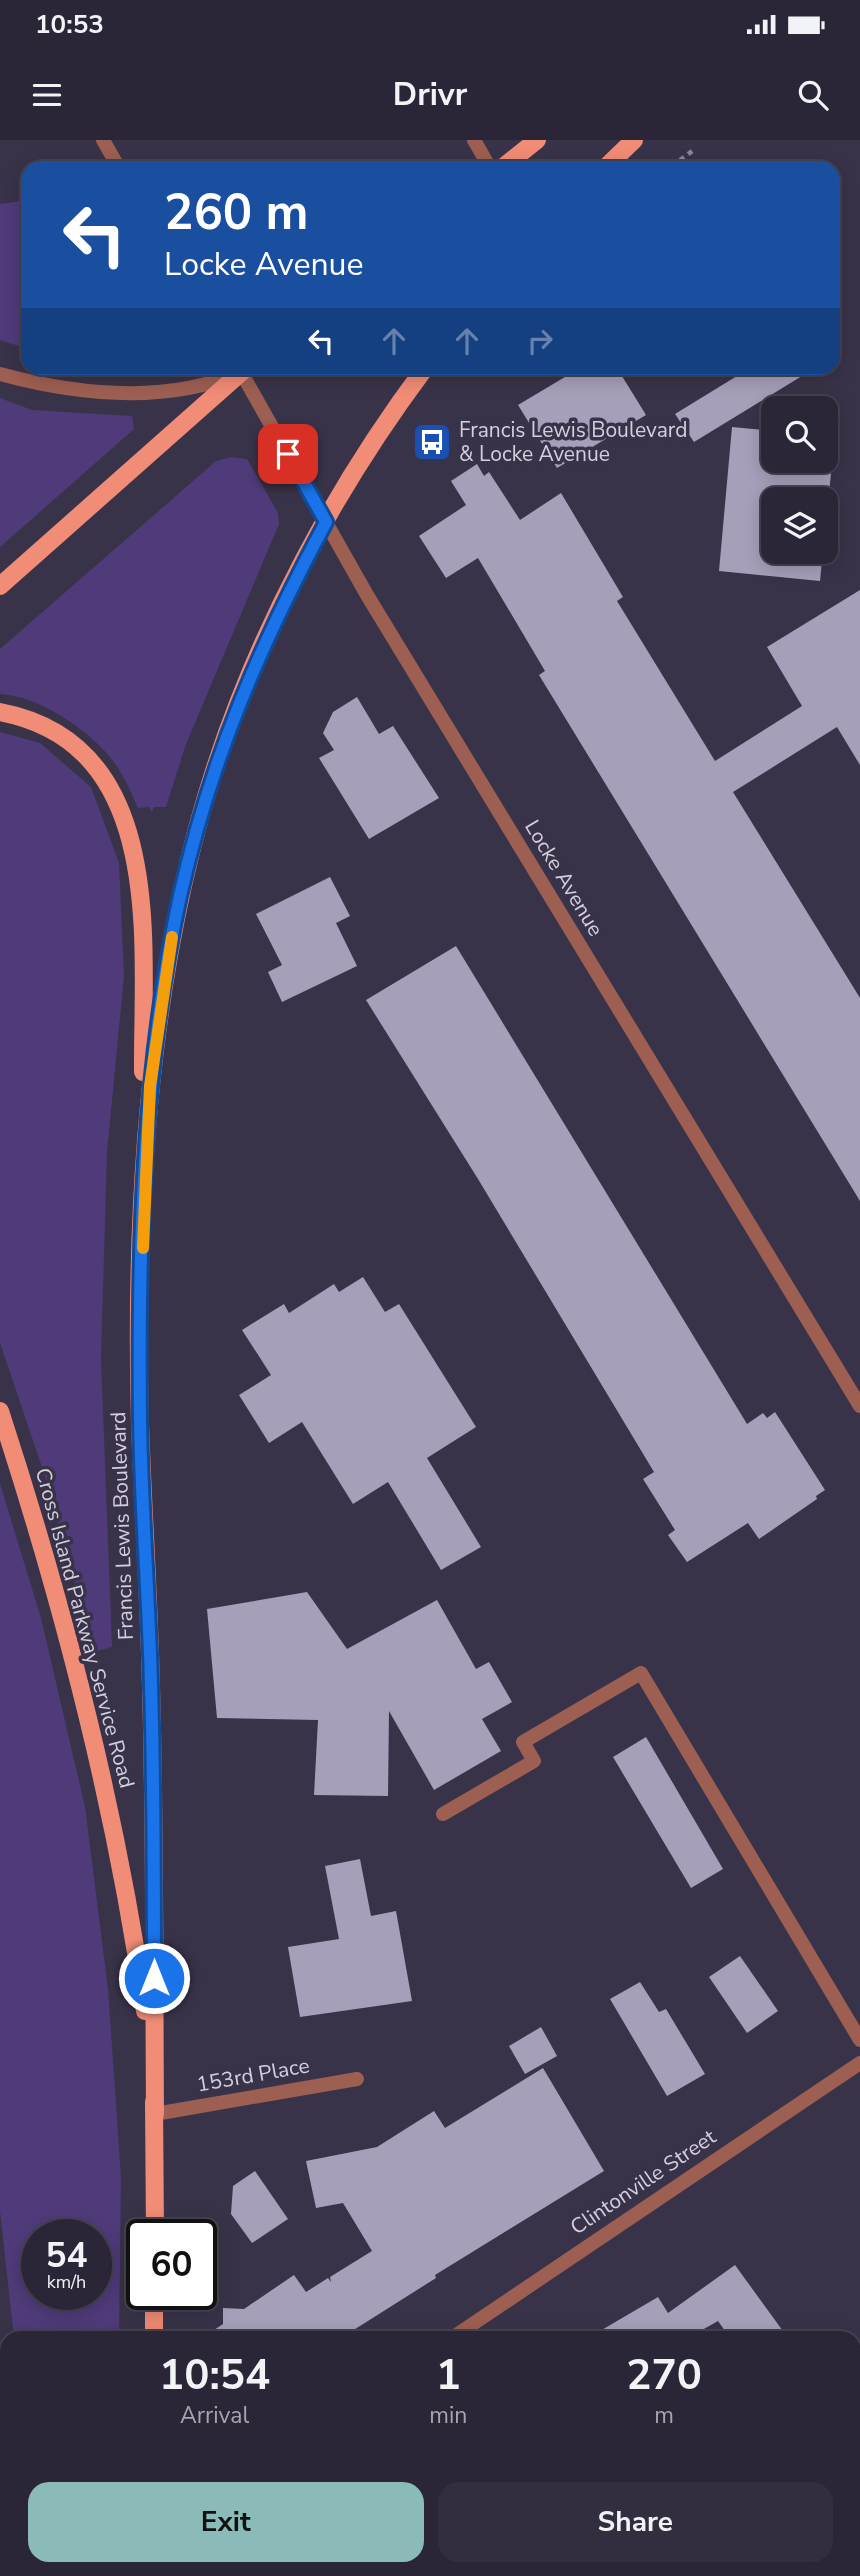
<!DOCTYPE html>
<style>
:root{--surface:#2b2637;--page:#332e3f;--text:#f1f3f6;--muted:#a6a5ad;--line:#474352;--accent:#8bbbb9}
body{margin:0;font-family:"Nunito Sans",sans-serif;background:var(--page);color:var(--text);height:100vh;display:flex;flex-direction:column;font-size:26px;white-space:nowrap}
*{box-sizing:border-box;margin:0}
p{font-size:23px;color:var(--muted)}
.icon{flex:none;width:38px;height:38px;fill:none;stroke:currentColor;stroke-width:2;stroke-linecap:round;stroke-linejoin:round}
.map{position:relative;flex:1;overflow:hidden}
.drawer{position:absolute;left:0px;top:2191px;width:861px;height:245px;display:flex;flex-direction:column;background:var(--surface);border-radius:21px 21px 0 0;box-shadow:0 4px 18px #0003,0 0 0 2px var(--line)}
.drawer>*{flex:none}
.hud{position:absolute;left:21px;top:21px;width:819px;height:214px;border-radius:21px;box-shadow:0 4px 18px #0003,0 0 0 2px var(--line);background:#1a4fa0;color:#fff;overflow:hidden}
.fabs{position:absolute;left:761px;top:256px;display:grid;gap:14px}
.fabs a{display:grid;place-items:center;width:77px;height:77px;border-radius:14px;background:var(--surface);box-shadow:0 4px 18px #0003,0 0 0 2px var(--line);font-size:35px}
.speed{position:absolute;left:21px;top:2079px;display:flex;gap:14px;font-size:35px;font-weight:700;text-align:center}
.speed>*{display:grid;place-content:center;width:91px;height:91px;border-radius:50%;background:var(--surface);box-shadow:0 4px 18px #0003,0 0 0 2px var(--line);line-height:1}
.speed small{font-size:18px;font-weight:400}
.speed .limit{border:4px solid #111;border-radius:10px;background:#fff;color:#111}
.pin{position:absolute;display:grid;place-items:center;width:60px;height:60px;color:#fff;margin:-30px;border-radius:14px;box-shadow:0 4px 10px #0006}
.me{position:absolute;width:77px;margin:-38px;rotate:0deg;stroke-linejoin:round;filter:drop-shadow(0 0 5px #0008)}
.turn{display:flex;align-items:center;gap:24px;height:147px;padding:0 28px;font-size:32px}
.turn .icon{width:91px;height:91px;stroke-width:2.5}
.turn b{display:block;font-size:49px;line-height:60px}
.lanes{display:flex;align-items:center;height:66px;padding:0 28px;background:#0003;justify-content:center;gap:35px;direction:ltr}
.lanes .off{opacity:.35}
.eta{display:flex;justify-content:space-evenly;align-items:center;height:119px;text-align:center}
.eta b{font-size:42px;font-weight:700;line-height:49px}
.button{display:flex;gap:14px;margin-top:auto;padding:14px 28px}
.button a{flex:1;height:80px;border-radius:21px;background:var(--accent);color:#111;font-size:28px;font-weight:700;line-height:80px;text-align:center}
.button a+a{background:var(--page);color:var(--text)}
.status{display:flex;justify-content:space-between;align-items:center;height:49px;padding:0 35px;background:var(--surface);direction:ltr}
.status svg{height:19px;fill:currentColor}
header{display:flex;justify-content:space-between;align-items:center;height:91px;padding:0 28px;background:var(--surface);font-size:32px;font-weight:700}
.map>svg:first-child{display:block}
</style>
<div class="status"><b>10:53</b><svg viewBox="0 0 49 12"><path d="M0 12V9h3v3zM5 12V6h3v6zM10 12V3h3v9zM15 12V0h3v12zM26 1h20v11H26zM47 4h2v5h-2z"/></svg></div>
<header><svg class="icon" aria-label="menu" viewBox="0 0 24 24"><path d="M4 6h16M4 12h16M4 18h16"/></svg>Drivr<svg class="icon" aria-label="search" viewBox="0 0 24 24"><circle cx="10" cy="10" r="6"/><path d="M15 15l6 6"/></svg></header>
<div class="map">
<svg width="860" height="2436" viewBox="0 0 860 2436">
<rect width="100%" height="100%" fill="#393349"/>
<g fill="#4f3b79" fill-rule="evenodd">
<polygon points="28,60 28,209 0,200 0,64"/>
<polygon points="0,258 32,270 132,276 134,289 0,407"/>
<path d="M231,317l16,2 31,54 1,11 -93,220 -20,63h-12l-2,5 -3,-5 -11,1c-6,-13 -12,-28 -20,-40 -22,-34 -77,-72 -118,-74v-45l216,-188z"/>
<polygon points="0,592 40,603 91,647 119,723 124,836 107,1012 101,1219 112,1507 94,1512 44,1333 0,1203"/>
<path d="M0,1344l41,134 44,189 23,182 13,188 -2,161h-105l-14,-127zM37,2095h59v59h-59z"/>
</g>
<g fill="#a59fb9">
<polygon points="580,228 617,228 646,275 557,328 518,265"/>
<polygon points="750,228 815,228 694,302 675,274"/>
<polygon points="732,287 774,291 774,320 826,320 826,296 835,297 826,380 826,359 774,359 774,411 823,411 820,441 719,431"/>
<polygon points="477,324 484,336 489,332 520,380 561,353 623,457 617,461 715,621 802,566 767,507 860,450 860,625 837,587 733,652 860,858 860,1061 539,535 545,531 478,418 446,438 419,396 466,365 451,341"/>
<polygon points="357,557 379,594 393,586 439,658 369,699 319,618 334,610 323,593 333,572"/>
<polygon points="330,737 350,776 336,783 357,826 282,862 268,832 282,825 256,774"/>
<polygon points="456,806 747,1284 763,1273 767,1278 775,1272 825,1350 816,1356 817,1359 759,1399 748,1383 687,1422 668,1395 675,1390 643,1339 654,1332 478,1039 366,860"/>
<polygon points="363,1137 385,1172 399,1164 476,1287 427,1318 481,1407 441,1430 388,1342 353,1364 302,1282 269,1303 239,1255 271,1235 242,1190 284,1164 289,1173 334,1144 339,1152"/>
<polygon points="307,1452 347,1509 437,1460 476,1529 489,1522 512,1562 482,1579 501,1611 434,1650 389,1571 388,1656 314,1655 318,1580 217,1578 207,1469"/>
<polygon points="646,1597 723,1729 691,1748 613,1617"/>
<polygon points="360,1719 371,1776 396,1771 412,1861 300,1877 288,1807 339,1799 325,1726"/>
<polygon points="740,1816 778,1871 747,1893 709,1837"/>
<polygon points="640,1842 659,1872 666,1869 705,1934 667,1956 610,1859"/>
<polygon points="541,1887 557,1916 525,1934 509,1906"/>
<polygon points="543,1928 604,2031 435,2135 436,2138 341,2198 202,2198 223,2184 223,2168 244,2169 294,2135 306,2152 328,2138 331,2142 330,2137 372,2111 343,2063 316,2068 306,2021 377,2007 434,1971 445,1988"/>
<polygon points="255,2031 288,2079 252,2103 231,2074 233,2046"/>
<polygon points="735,2125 788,2198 730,2198 718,2181 688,2198 588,2198 658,2157 668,2173"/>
</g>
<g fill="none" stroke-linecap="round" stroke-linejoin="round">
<polyline stroke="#8a8597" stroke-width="4.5" stroke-dasharray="5 5" stroke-linecap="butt" points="680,20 695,9"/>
<polyline stroke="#9d5f51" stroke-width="14" points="443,1674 534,1621 523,1602 641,1533 860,1900"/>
<g stroke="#9d5f51" stroke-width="14">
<polyline points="103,0 119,28"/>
<polyline points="474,0 490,28"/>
<polyline points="155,1974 357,1939"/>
</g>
<g stroke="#9d5f51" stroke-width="14">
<path d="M0,234c78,21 165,31 241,-2l126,223 493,811"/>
<polyline points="452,2198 860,1923"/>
</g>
<g stroke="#f18c76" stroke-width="18">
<polyline points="502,28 537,0"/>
<polyline points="605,28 634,0"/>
<polyline points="0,446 246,228"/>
<path d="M0,572c168,32 142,233 143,360"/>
<path d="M0,1271c64,196 116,396 145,600"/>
<polyline points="154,1962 155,2095"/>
<path d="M155,1974c-1,-143 0,-285 -4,-427 -2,-88 -8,-176 -11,-263 -6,-216 8,-450 75,-656 46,-142 121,-281 210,-400"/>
<polyline points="154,2198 154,2154"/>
<polyline points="138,2436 146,2429"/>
</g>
<g stroke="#efb1a3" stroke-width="21">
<polyline points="0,2354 7,2402"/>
<polyline points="11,2429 12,2436"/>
</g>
</g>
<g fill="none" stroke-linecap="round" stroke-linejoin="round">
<g stroke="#114b97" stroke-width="18">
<path id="route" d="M154,1838c0,-98 0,-195 -3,-292 -2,-90 -10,-179 -11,-269 -2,-173 3,-351 40,-521 31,-138 80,-251 146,-374l-38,-68"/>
</g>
<use href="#route" stroke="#1a73e8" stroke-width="12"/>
<polyline stroke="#f59e0b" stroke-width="12" points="143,1108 150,946 172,797"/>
</g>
<defs>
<g id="bus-square" transform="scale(2.0125)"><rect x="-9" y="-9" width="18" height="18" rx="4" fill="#1a4fb4" stroke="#393349"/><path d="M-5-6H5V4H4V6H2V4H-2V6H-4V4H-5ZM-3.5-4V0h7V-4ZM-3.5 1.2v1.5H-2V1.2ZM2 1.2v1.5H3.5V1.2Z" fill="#fff"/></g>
</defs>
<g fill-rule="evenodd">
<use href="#bus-square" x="432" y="302"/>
</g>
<g text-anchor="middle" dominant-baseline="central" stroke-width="7" stroke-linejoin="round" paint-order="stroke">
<g font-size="21" fill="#d3d0de" stroke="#393349" text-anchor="start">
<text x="459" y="290">Francis Lewis Boulevard<tspan x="459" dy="24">&amp; Locke Avenue</tspan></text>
</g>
<g font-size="21" fill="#d3d0de" stroke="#393349">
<text transform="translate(564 738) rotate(59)">Locke Avenue</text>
<text transform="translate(122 1386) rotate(-92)">Francis Lewis Boulevard</text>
<text transform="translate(85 1488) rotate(75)">Cross Island Parkway Service Road</text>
<text transform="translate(253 1935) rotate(-10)">153rd Place</text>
<text transform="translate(643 2042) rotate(-34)">Clintonville Street</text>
</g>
</g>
</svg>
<div class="fabs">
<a><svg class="icon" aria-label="search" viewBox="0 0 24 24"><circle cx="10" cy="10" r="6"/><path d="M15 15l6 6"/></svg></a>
<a><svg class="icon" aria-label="layers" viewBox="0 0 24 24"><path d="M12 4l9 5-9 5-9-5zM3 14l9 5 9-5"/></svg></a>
</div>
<div class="speed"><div>54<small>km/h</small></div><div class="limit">60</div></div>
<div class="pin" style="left:288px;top:314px;background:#d93025"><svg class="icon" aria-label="arrive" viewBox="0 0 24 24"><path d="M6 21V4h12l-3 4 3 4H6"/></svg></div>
<svg class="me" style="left:154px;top:1838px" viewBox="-20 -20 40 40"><circle r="17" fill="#1a73e8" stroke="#fff" stroke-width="3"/><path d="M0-11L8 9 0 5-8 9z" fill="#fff"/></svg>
<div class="hud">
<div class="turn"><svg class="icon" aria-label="left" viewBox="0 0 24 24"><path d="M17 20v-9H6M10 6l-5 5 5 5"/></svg><div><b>260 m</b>Locke Avenue</div></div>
<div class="lanes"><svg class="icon" aria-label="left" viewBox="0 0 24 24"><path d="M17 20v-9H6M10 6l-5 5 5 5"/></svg><svg class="icon off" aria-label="ahead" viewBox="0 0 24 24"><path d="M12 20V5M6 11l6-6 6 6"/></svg><svg class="icon off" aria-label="ahead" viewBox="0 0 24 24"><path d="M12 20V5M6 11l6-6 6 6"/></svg><svg class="icon off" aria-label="right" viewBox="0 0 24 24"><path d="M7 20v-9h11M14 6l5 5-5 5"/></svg></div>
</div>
<section class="drawer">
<div class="eta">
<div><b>10:54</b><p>Arrival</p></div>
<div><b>1</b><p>min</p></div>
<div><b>270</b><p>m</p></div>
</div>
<div class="button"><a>Exit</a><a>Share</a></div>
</section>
</div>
